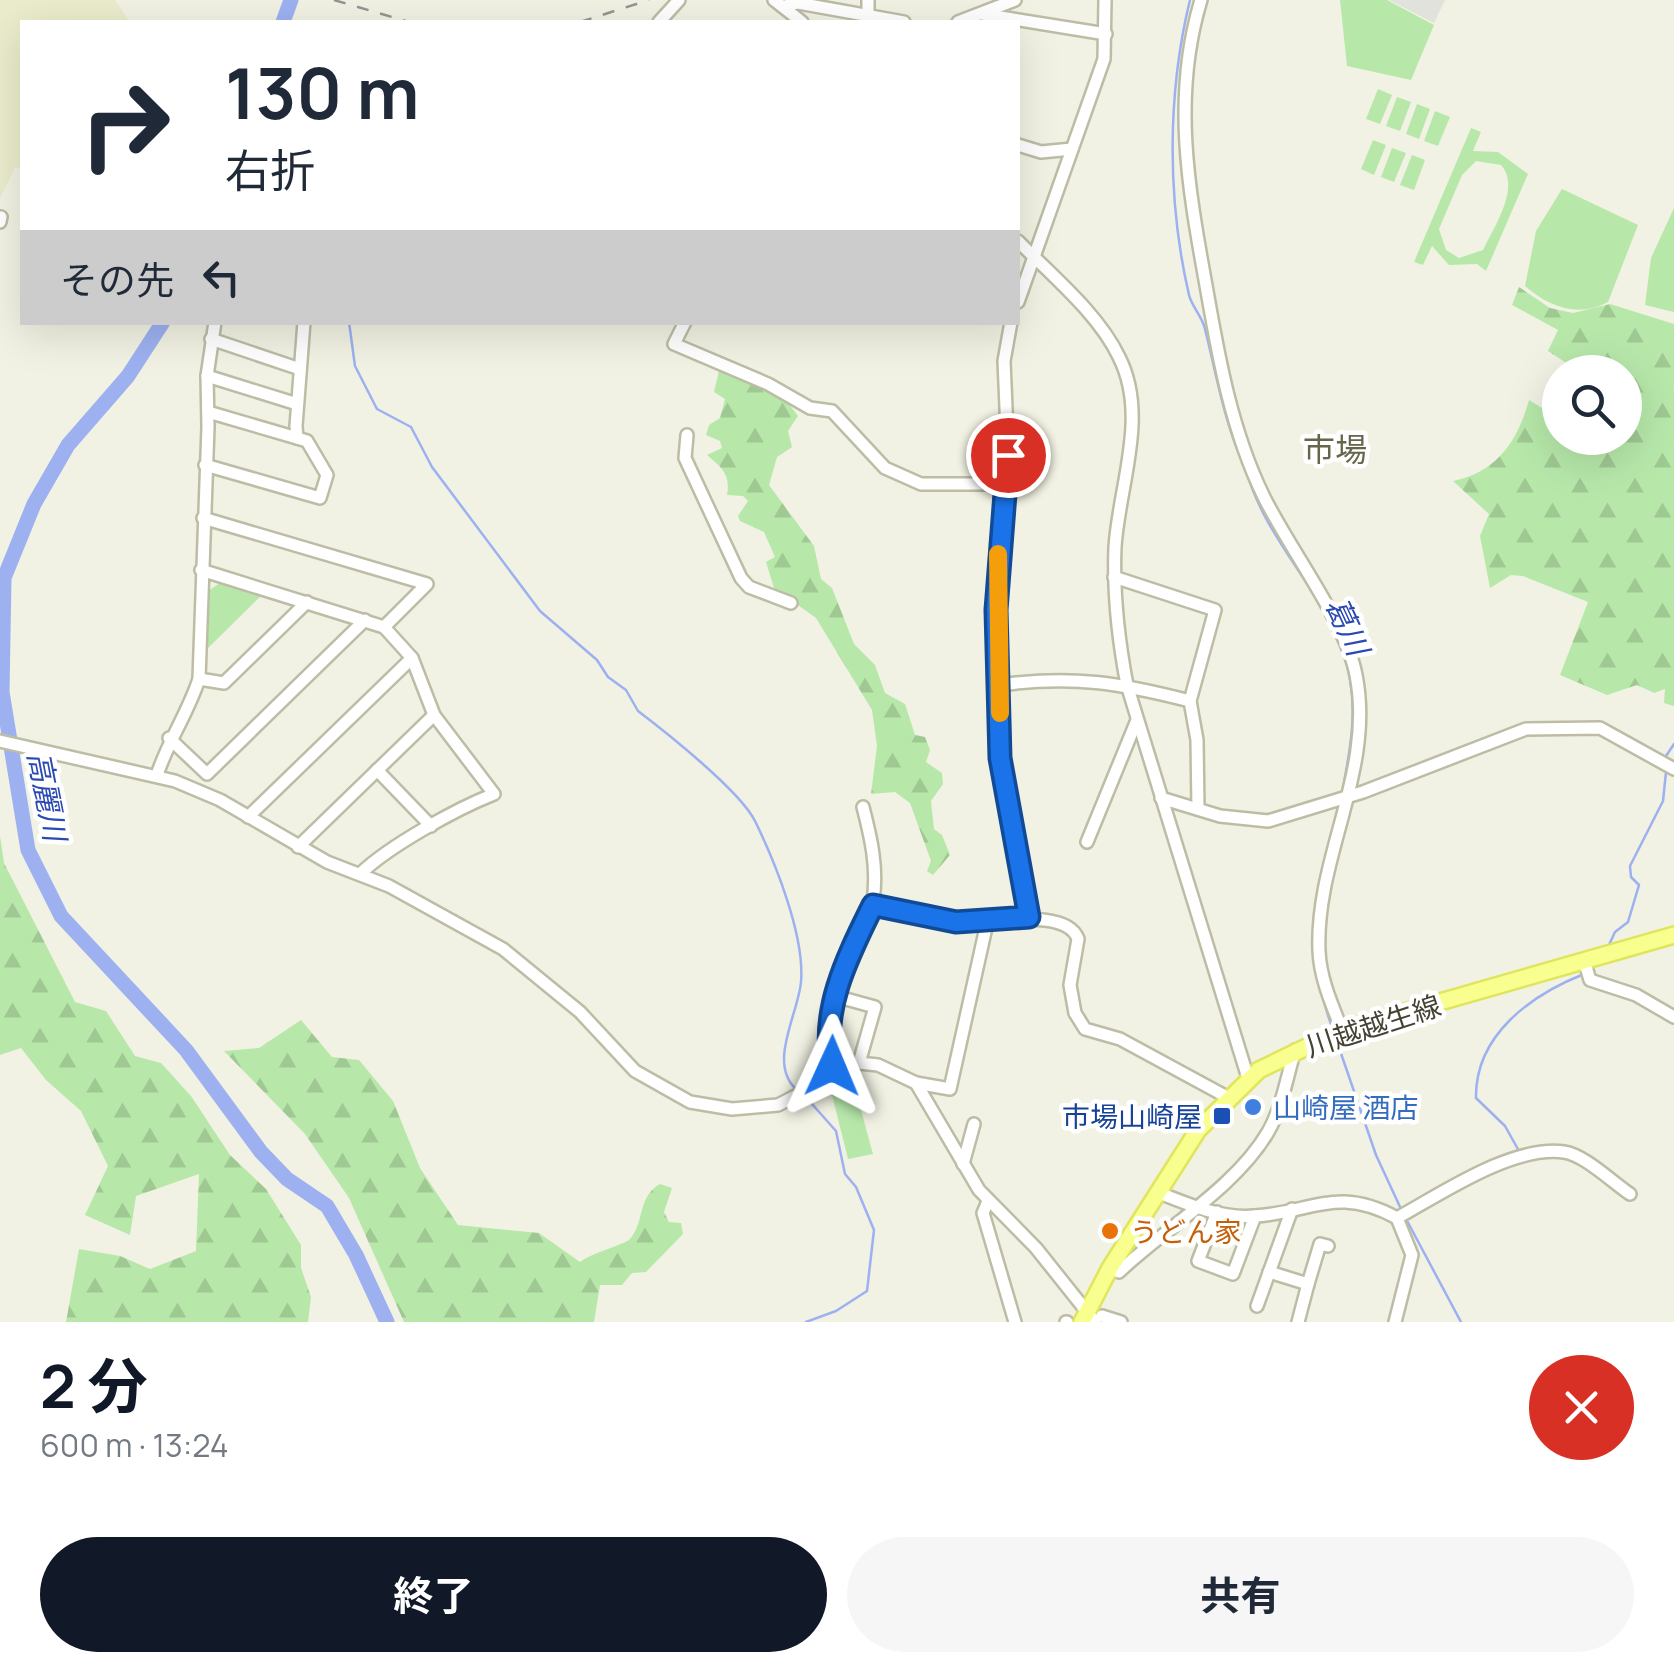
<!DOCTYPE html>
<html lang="ja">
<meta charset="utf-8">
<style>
:root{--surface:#fff;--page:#f6f6f7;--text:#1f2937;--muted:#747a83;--accent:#111827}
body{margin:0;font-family:Manrope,"Noto Sans JP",sans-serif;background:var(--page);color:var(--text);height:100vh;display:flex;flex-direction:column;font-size:38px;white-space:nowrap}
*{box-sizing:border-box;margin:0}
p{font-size:32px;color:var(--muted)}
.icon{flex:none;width:55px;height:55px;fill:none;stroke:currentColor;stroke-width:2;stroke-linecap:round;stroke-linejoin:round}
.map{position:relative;height:1322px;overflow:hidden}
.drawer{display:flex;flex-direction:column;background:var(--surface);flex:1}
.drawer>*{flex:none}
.top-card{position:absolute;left:20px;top:20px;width:1000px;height:305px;border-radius:0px;box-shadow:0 10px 40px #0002;background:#fff;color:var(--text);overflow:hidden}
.tools{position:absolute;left:1542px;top:355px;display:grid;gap:20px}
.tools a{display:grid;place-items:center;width:100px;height:100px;border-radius:50%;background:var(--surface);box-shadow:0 10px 40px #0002;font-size:50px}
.pin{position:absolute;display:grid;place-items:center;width:85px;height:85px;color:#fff;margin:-42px;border:5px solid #fff;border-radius:50%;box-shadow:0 2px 10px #0007}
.me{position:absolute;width:110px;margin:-55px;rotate:1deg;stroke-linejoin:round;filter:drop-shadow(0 0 8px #0008)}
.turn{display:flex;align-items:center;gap:35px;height:210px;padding:0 40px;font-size:45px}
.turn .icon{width:130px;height:130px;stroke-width:2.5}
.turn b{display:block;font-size:70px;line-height:85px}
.then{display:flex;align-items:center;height:95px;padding:0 40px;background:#0003;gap:20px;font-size:38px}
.round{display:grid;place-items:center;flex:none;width:105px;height:105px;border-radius:52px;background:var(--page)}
.headline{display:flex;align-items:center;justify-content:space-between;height:170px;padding:0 40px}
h1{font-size:60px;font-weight:700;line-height:75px;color:var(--accent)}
.primary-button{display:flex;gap:20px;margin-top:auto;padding:20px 40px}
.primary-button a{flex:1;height:115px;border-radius:60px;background:var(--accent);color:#fff;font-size:40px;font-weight:700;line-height:115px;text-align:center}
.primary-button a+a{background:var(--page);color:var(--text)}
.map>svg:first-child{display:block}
</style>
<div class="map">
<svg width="1674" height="1322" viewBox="0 0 1674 1322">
<defs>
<pattern id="forest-firs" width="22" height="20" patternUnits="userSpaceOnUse" patternTransform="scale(2.5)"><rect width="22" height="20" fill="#b7e8aa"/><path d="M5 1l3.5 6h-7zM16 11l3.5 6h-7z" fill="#9fc893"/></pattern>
</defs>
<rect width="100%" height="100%" fill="#f1f2e3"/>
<polygon fill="#eaeccc" points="0,0 115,0 130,22 22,22 22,169 15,167 0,199"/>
<g fill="#b7e8aa" fill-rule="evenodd">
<polygon points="1340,0 1387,0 1434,25 1411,80 1347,66"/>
<polygon points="1378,89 1392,95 1380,124 1366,119"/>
<polygon points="1397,97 1411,102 1400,131 1386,126"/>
<polygon points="1417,104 1430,109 1419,139 1406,134"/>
<polygon points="1435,111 1450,117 1438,146 1424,141"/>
<path d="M1471,128l10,4 -8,19 25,1 30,22 -42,97 -9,-7 -28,1 -17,-19 -9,19 -9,-3zM1476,161l25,4c20,22 -7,62 -18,85l-24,8 -13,-8 -7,-21 23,-54z"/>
<polygon points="1373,140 1386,145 1374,175 1361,169"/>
<polygon points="1392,148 1406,153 1394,182 1381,177"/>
<polygon points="1412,155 1425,160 1414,190 1400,185"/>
<path d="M1562,189l76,36 -30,77c-30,16 -59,5 -83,-16l11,-55z"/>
<polygon points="1674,208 1674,312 1645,305 1651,258"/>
<polygon points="223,581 264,593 203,653 205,593"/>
<polygon points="850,1070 873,1154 848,1159 829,1083"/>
</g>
<g fill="url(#forest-firs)">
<path d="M1519,287l31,21 23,5 37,-9 64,20v382l-10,-3 1,-14 -11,4 -17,-8 -30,10 -47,-20 28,-73 -65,-26 -12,-1 -21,13 -10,-52 9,-22 -36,-33c43,-8 65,-40 76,-81l31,19v19h65v-66h-45l-32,-21 10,-21 -46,-25z"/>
<path d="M726,370l59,29 13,17 -10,15 4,16 -15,10 -8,28 45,61 7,33 11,9 22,56 21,21 10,28 20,11 10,31 10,2 5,13 -4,12 16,11 1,11 -12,17 3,28 8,6 8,20 -17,20 -6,-4 4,-10 -21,-58 -15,-11 -24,2 6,-48 -5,-36 -56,-92 -42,-30 -8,-26 9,-5 -11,-25 -24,-11 -2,-5 10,-15 -5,-5 -16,-1c4,-21 -6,-28 -20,-40l15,-7 -2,-7 -14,-6 3,-10 11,-7 5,-19 -11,-7 5,-21z"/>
<polygon points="0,836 4,863 75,1002 106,1011 135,1056 161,1063 191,1096 230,1155 266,1189 301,1245 301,1268 311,1297 308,1322 66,1322 79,1249 120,1256 150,1269 196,1251 199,1174 136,1196 130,1235 85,1215 108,1166 81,1111 46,1080 21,1048 0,1055"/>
<path d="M301,1020l31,37 27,3 34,41 27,67 38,57 81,8 41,29c16,-11 44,-17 50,-23 15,-17 7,-42 30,-55l12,4 -8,24 5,10 12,1 2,11 -37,38 -14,1 -10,12h-22l-6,37h-190l-55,-124 -44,-64 -81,-83 35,-3z"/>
</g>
<polygon fill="#e2e2dc" points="1389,0 1445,0 1434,23"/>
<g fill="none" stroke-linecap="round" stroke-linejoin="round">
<g stroke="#9db1f1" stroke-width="2.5">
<path d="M1190,0c-23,94 -23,200 -1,295 3,12 13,21 16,34 11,44 19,91 37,132"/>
<path d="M349,322l6,44 22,43 34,18 21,40 108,144 57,49 11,17 18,13 12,21c29,22 102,80 117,110 20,41 50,115 46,161 -3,33 -34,82 -4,108"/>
<path d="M1247,473c21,74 90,130 103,206 7,39 -1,76 -8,115"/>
<polyline points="1664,759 1674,744"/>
<path d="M1320,884c-12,52 -6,93 12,143"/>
<polyline points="1608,947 1615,932 1628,922 1639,885 1631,877 1630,866 1663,801 1666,772"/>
<polyline points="1336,1039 1376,1155 1401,1209"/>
<polyline points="804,1095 836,1131 845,1174 856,1187 874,1230 867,1291 836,1311 806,1322"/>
<path d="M1519,1151l-14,-25 -29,-28c-1,-63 55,-103 108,-124"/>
<polyline points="1405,1217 1461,1322"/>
</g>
<g stroke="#9db1f1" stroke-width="15">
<polyline points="283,22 291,0"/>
<polyline points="163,322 128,376 68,445 34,504 4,578 2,692 28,850 61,916 186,1050 261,1152 287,1179 327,1206 356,1255 387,1322"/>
</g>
<g stroke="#bdbda6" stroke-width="16">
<g id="minor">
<polyline points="774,0 802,22"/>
<path d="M1201,0c-30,99 -12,191 6,291 12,69 25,140 56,204 25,52 83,127 93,180 19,96 -41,182 -37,276 1,27 13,54 23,79"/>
<polyline points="785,6 798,3 904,22"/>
<polyline points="982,14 1106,34"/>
<polyline points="868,16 868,0"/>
<polyline points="659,22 679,0"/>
<polyline points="958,22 1015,0"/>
<polyline points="1018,145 1041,152 1072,149"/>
<polyline points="0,222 1,217"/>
<path d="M1018,241c33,34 80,72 101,116 30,59 0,128 -4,190 -2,48 3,91 12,138l121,393"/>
<polyline points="1018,302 1104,59 1105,0"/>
<polyline points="685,322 674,344 768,384 810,408 832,411 885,468 921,484 1006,484"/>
<polyline points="1011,322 1004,361 1008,455 996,610 1000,757 1029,917"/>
<polyline points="211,339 300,369"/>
<polyline points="207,376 294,403"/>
<polyline points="208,412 297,438"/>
<polyline points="687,435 685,458 741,578 749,587 791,603"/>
<polyline points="205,465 320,498 327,475 307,441 297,438 296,426 304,322"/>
<polyline points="203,518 427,584 384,627"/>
<path d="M201,570l183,57 28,31 22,57 60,79c-38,15 -105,52 -134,80"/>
<polyline points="1114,577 1215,610 1190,701 1197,740 1198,809"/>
<polyline points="199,679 224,683 307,602"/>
<path d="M1000,685c73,-10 120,-2 190,16"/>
<polyline points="169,738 207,774 365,620"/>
<polyline points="0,741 175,781 220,800 327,862 389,886 503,949 580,1012 635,1071 690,1102 732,1109 778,1105 859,1063 878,1065 916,1083 979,1190 1036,1248 1095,1322"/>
<polyline points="377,770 431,826"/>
<path d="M157,775c11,-34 31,-62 42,-96l9,-252 -1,-51 8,-54"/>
<polyline points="1161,798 1220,816 1268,821 1363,792 1526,729 1600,728 1674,769"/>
<polyline points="248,817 412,658"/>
<polyline points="1087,842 1137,720"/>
<polyline points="298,847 434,715"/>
<path d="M873,905c29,5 57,13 86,17 29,3 107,-16 119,17l-8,46 5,28 10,16 35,10 107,58"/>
<polyline points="1584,960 1590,980 1636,995 1674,1017"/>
<polyline points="835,996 875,1007 859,1063"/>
<path d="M835,1073c-13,-32 -2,-85 12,-115 8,-18 23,-38 26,-57 5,-33 -2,-63 -10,-94"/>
<polyline points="916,1083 950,1089 987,923"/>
<polyline points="963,1164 974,1124"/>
<path d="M1157,1192c31,12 64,27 97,24 58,-3 82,-31 143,2 44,-24 115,-73 167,-66 21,3 48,30 66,42"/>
<polyline points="988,1201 983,1213 1015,1322"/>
<polyline points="1217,1212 1198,1261 1233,1274 1255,1216"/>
<path d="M1110,1268l9,4c45,-43 117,-85 149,-140 14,-24 19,-56 27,-82"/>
<polyline points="1269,1272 1308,1284 1298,1322"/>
<polyline points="1308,1284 1320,1244 1328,1246"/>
<polyline points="1257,1306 1292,1209"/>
<polyline points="1102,1316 1121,1322"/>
<polyline points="1066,1322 1067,1322"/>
<polyline points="1395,1322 1412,1255 1397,1218"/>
</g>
</g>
<g stroke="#dfe65d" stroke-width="20">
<polyline id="major" points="1082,1322 1110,1268 1198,1130 1259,1070 1342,1030 1674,935"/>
</g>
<use href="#minor" stroke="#fff" stroke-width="11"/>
<use href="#major" stroke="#f8ff8f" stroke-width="15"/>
<g stroke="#949494" stroke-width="2.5" stroke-dasharray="12 12" stroke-linecap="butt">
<polyline points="334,0 409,22"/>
<polyline points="580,22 649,0"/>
</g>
</g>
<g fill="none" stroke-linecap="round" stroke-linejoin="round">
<g stroke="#114b97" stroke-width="25">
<path id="route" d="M832,1066c-12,-57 17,-112 41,-161l83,17 73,-5 -29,-159 -4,-148 12,-155"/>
</g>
<use href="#route" stroke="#1a73e8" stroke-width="18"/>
<polyline stroke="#f59e0b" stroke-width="18" points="998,554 1000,713"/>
</g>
<circle fill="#3f7fe0" stroke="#fff" stroke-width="4" cx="1253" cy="1107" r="10"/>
<rect fill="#1a4fb4" stroke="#fff" stroke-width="4" x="1212" y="1106" width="20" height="20" rx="5"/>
<circle fill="#e8710a" stroke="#fff" stroke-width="4" cx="1110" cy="1231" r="10"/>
<g text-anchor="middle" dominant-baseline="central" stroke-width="9" stroke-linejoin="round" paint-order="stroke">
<g font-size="28" fill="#444333" stroke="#fff">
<text transform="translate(1373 1025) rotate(-18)">川越越生線</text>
</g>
<g font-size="28" fill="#366cbe" stroke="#fff" text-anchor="start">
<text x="1273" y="1107">山崎屋 酒店</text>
</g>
<g font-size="28" fill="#164399" stroke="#fff" text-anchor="end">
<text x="1202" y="1116">市場山崎屋</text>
</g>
<g font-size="28" fill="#c56008" stroke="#fff" text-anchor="start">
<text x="1130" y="1231">うどん家</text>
</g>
<g font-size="30" font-style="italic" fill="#2b49b2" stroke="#fff">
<text transform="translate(1348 626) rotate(65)">葛川</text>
<text transform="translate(48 796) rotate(79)">高麗川</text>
</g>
<g font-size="32" fill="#67654a" stroke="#fff">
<text x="1335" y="449">市場</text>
</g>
</g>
</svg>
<div class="tools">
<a><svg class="icon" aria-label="search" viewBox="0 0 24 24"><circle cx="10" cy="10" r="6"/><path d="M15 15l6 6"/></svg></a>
</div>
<div class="pin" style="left:1008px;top:455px;background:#d93025"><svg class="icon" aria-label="arrive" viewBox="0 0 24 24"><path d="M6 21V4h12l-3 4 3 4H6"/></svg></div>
<svg class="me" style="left:832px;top:1066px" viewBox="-20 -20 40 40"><path d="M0-17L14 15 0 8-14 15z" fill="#1a73e8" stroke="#fff" stroke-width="4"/></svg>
<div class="top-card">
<div class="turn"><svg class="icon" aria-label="right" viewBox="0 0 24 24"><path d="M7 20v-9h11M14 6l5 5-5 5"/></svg><div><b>130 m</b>右折</div></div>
<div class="then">その先<svg class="icon" aria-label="left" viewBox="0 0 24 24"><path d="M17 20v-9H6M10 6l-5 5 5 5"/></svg></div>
</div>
</div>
<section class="drawer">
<div class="headline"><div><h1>2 分</h1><p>600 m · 13:24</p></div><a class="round" style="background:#d93025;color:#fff"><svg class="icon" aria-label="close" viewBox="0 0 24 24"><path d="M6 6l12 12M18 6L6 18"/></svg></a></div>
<div class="primary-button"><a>終了</a><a>共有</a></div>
</section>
